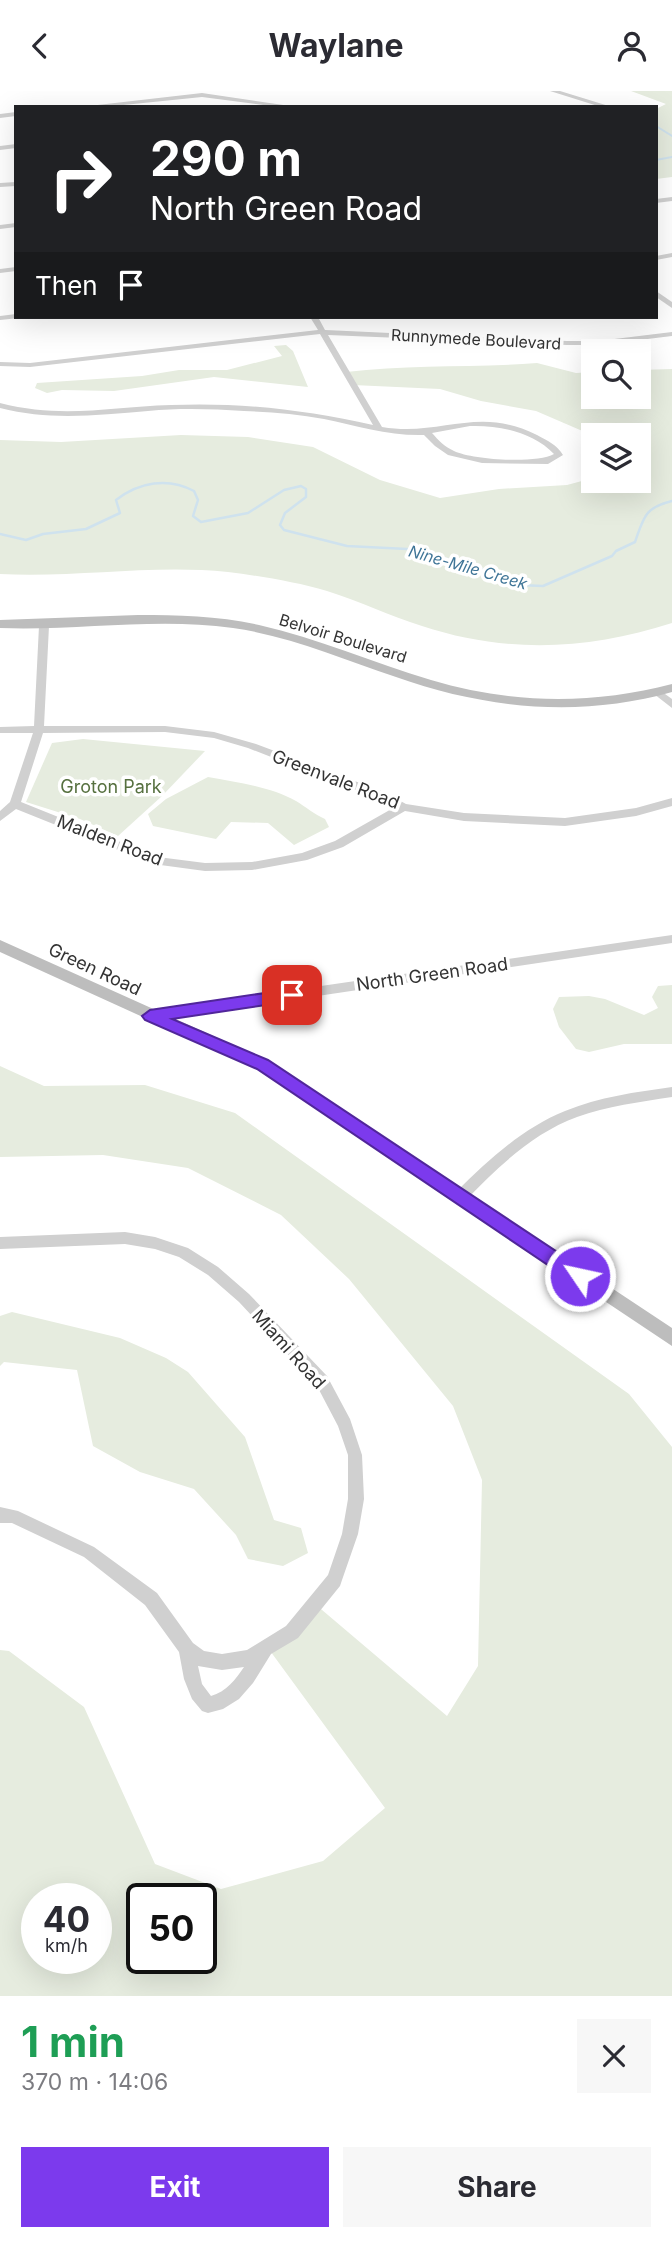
<!DOCTYPE html>
<meta charset="utf-8">
<style>
:root{--surface:#fff;--page:#f7f7f7;--text:#2b2b33;--muted:#7c7c81;--accent:#7c3aed}
body{margin:0;font-family:Inter,sans-serif;background:var(--page);color:var(--text);height:100vh;display:flex;flex-direction:column;font-size:26px;white-space:nowrap}
*{box-sizing:border-box;margin:0}
p{font-size:23px;color:var(--muted)}
.icon{flex:none;width:38px;height:38px;fill:none;stroke:currentColor;stroke-width:2;stroke-linecap:round;stroke-linejoin:round}
.map{position:relative;height:1905px;overflow:hidden}
.sheet{display:flex;flex-direction:column;background:var(--surface);flex:1}
.sheet>*{flex:none}
.banner{position:absolute;left:14px;top:14px;width:644px;height:214px;border-radius:0px;box-shadow:0 7px 28px #0002;background:#202124;color:#fff;overflow:hidden}
.buttons{position:absolute;left:581px;top:248px;display:grid;gap:14px}
.buttons a{display:grid;place-items:center;width:70px;height:70px;border-radius:0px;background:var(--surface);box-shadow:0 7px 28px #0002;font-size:35px}
.speed{position:absolute;left:21px;top:1792px;display:flex;gap:14px;font-size:35px;font-weight:700;text-align:center}
.speed>*{display:grid;place-content:center;width:91px;height:91px;border-radius:50%;background:var(--surface);box-shadow:0 7px 28px #0002;line-height:1}
.speed small{font-size:18px;font-weight:400}
.speed .limit{border:4px solid #111;border-radius:10px;background:#fff;color:#111}
.pin{position:absolute;display:grid;place-items:center;width:60px;height:60px;color:#fff;margin:-30px;border-radius:14px;box-shadow:0 4px 10px #0006}
.me{position:absolute;width:77px;margin:-38px;rotate:304deg;stroke-linejoin:round;filter:drop-shadow(0 0 5px #0008)}
.turn{display:flex;align-items:center;gap:24px;height:147px;padding:0 21px;font-size:32px}
.turn .icon{width:91px;height:91px;stroke-width:2.5}
.turn b{display:block;font-size:49px;line-height:60px}
.then{display:flex;align-items:center;height:66px;padding:0 21px;background:#0003;gap:14px;font-size:26px}
.round{display:grid;place-items:center;flex:none;width:74px;height:74px;border-radius:0px;background:var(--page)}
.summary{display:flex;align-items:center;justify-content:space-between;height:119px;padding:0 21px}
h1{font-size:42px;font-weight:700;line-height:52px;color:#1e9e55}
.action{display:flex;gap:14px;margin-top:auto;padding:14px 21px}
.action a{flex:1;height:80px;border-radius:0px;background:var(--accent);color:#fff;font-size:28px;font-weight:700;line-height:80px;text-align:center}
.action a+a{background:var(--page);color:var(--text)}
header{display:flex;justify-content:space-between;align-items:center;height:91px;padding:0 21px;background:var(--surface);font-size:32px;font-weight:700}
.map>svg:first-child{display:block}
</style>
<header><svg class="icon" aria-label="back" viewBox="0 0 24 24"><path d="M15 5l-7 7 7 7"/></svg>Waylane<svg class="icon" aria-label="person" viewBox="0 0 24 24"><circle cx="12" cy="8" r="4"/><path d="M4 21q1-7 8-7t8 7"/></svg></header>
<div class="map">
<svg width="672" height="1905" viewBox="0 0 672 1905">
<rect width="100%" height="100%" fill="#fff"/>
<g fill="#e6ecdf" fill-rule="evenodd">
<polygon points="631,0 672,0 672,86 656,88 656,18 666,13"/>
<polygon points="286,254 293,260 308,296 214,286 114,300 62,299 47,302 35,297 37,292 142,285 179,279 227,279 282,265 274,255"/>
<path d="M537,272l39,10 17,-1v25h46v-27l33,-1v254c-84,27 -165,31 -250,3 -32,-10 -63,-25 -95,-35 -31,-9 -67,-15 -99,-19 -76,-8 -152,6 -228,2v-134l61,2 120,-7 67,2 65,10 67,33 60,18 59,-9 68,-4 26,-7v3h46v-45h-45l-58,-25 -55,-10 -41,-12 -87,-4 -7,-13c63,-8 127,-4 191,-9z"/>
<polygon points="83,648 205,660 162,705 118,745 80,728 26,711 52,652"/>
<path d="M208,686c28,5 63,10 88,24 10,6 18,13 29,18l4,8 -35,18 -26,-22 -37,-1 -15,17 -63,-13 -5,-12 18,-15z"/>
<polygon points="672,894 672,953 624,953 589,961 576,958 559,936 553,918 559,906 589,905 605,908 644,924 658,917 652,906 658,895"/>
<path d="M0,975l44,20 101,-1 90,28 394,281 43,53v549h-672v-346l9,1 75,56 71,157 66,25 102,-28 62,-53 -117,-160 47,-44 132,112 31,-50 4,-186 -29,-74 -104,-127 -68,-64 -93,-47 -85,-13 -103,2zM37,1808h59v59h-59zM142,1808h59v59h-59z"/>
<polygon points="12,1221 120,1247 166,1267 188,1281 245,1346 274,1429 301,1437 308,1462 283,1475 248,1468 236,1444 194,1398 140,1381 93,1355 77,1279 4,1271 0,1275 0,1225"/>
</g>
<g fill="none" stroke-linecap="round" stroke-linejoin="round">
<g stroke="#cfe2ee" stroke-width="2">
<polyline points="656,35 672,45"/>
<polyline points="656,69 672,66"/>
</g>
<path stroke="#cfe2ee" stroke-width="2.5" d="M0,443l26,6 17,-6 43,-5 34,-16 -4,-13c23,-18 52,-23 78,-9l4,9 -5,16 8,6 47,-9 36,-23 17,-4 5,3v8l-21,16 -5,12 4,5 63,16 60,3 68,17 43,19 25,1 69,-30 4,-5 19,-9c9,-25 9,-34 37,-41"/>
<g fill="#d0d0d0" fill-rule="evenodd">
<polygon points="550,0 560,0 612,16 601,16"/>
<polygon points="202,2 297,16 278,16 202,6 104,16 80,16"/>
<polygon points="16,21 16,25 0,27 0,23"/>
<polygon points="16,53 16,57 0,59 0,55"/>
<polygon points="16,91 16,95 0,96 0,92"/>
<polygon points="672,106 672,110 656,112 656,108"/>
<polygon points="16,132 16,136 0,138 0,134"/>
<polygon points="672,162 672,166 656,169 656,165"/>
<polygon points="16,176 16,180 0,182 0,178"/>
<polygon points="656,200 672,211 672,217 656,206"/>
<polygon points="16,223 16,226 19,227 0,229 0,225"/>
<path d="M310,226h8l7,13 242,11h31l74,-9v4l-74,9h-31l-239,-10 54,92c59,10 96,-22 155,8 11,6 20,10 26,20l-15,9 -66,-1 -34,-8 -13,-9 -11,-11c-35,1 -67,-9 -100,-16 -26,-5 -53,-7 -80,-8 -32,-2 -64,-3 -96,0 -50,4 -98,10 -148,-3v-5c63,16 108,4 171,2 68,-3 135,5 202,20l-53,-91 -290,33 -30,-1v-4l30,1 288,-33zM470,335c29,-1 63,6 84,28 -18,10 -81,6 -100,-3 -9,-4 -16,-11 -22,-18z"/>
<path d="M44,532l5,3 -5,100h121l49,6 42,12 128,48 22,12 58,9 101,5 71,-10 36,-10v8l-36,10 -71,10 -101,-5 -59,-10 -62,36 -36,13 -55,10 -47,1 -52,-7 -137,-55 -16,12v-10l10,-9 23,-69h-33v-6l34,-1 5,-100zM165,641l49,6 34,10 128,50 19,9 -60,34 -33,12 -50,9 -47,1 -47,-6 -137,-55 22,-69z"/>
<polygon points="658,598 672,608 672,617 654,603 654,599"/>
<polygon points="672,844 672,852 150,930 146,928 144,925 146,922 150,920"/>
<path d="M672,996v10c-32,5 -65,9 -95,20 -44,16 -79,50 -111,83l-5,2 -5,-2 -2,-4 2,-4c32,-32 67,-64 109,-81 34,-14 71,-19 107,-24z"/>
<path d="M125,1141l30,5 33,11 30,19 31,27 78,82 23,43 12,36 2,44 -6,35 -16,46 -2,6 -42,52 -27,16 -18,29 -14,16 -16,10 -15,4 -6,-2 -10,-12 -8,-20 -5,-27 -34,-47 -61,-48 -72,-34h-12v-16l18,4 76,36 63,46 36,50 11,8 18,3 25,-4 39,-24 42,-51 14,-41 6,-35v-44l-10,-29 -21,-40 -78,-84 -31,-27 -29,-18 -24,-8 -30,-5 -125,5v-12zM198,1575l24,4 22,-3c-8,12 -18,25 -33,29l-9,-12z"/>
</g>
<g fill="#bdbdbd" fill-rule="evenodd">
<path d="M138,524c40,0 82,1 121,10 59,13 114,38 172,55 80,24 161,25 241,4v8c-92,26 -186,17 -276,-15 -54,-18 -106,-41 -163,-49 -78,-11 -155,3 -233,0v-8z"/>
<polygon points="0,849 269,970 672,1237 672,1255 257,978 0,861"/>
</g>
</g>
<polygon fill="#7c3aed" stroke="#51269a" stroke-width="2" points="292,898 299,904 292,910 172,928 268,969 586,1180 589,1185 586,1191 580,1193 573,1191 257,978 145,929 142,925 150,919"/>
<g text-anchor="middle" dominant-baseline="central" stroke-width="7" stroke-linejoin="round" paint-order="stroke">
<g font-size="16" fill="#333" stroke="#fff">
<text transform="translate(476 248) rotate(3)">Runnymede Boulevard</text>
<text transform="translate(343 547) rotate(17)">Belvoir Boulevard</text>
</g>
<g font-size="16" font-style="italic" fill="#3f7597" stroke="#fff">
<text transform="translate(468 476) rotate(16)">Nine-Mile Creek</text>
</g>
<g font-size="18" fill="#333" stroke="#fff">
<text transform="translate(336 688) rotate(21)">Greenvale Road</text>
<text transform="translate(110 749) rotate(21)">Malden Road</text>
<text transform="translate(95 878) rotate(25)">Green Road</text>
<text transform="translate(432 883) rotate(-8)">North Green Road</text>
<text transform="translate(289 1258) rotate(48)">Miami Road</text>
</g>
<g font-size="18" fill="#56703f" stroke="#fff">
<text x="111" y="695">Groton Park</text>
</g>
</g>
</svg>
<div class="buttons">
<a><svg class="icon" aria-label="search" viewBox="0 0 24 24"><circle cx="10" cy="10" r="6"/><path d="M15 15l6 6"/></svg></a>
<a><svg class="icon" aria-label="layers" viewBox="0 0 24 24"><path d="M12 4l9 5-9 5-9-5zM3 14l9 5 9-5"/></svg></a>
</div>
<div class="speed"><div>40<small>km/h</small></div><div class="limit">50</div></div>
<div class="pin" style="left:292px;top:904px;background:#d93025"><svg class="icon" aria-label="arrive" viewBox="0 0 24 24"><path d="M6 21V4h12l-3 4 3 4H6"/></svg></div>
<svg class="me" style="left:580px;top:1185px" viewBox="-20 -20 40 40"><circle r="17" fill="#7c3aed" stroke="#fff" stroke-width="3"/><path d="M0-11L8 9 0 5-8 9z" fill="#fff"/></svg>
<div class="banner">
<div class="turn"><svg class="icon" aria-label="right" viewBox="0 0 24 24"><path d="M7 20v-9h11M14 6l5 5-5 5"/></svg><div><b>290 m</b>North Green Road</div></div>
<div class="then">Then<svg class="icon" aria-label="arrive" viewBox="0 0 24 24"><path d="M6 21V4h12l-3 4 3 4H6"/></svg></div>
</div>
</div>
<section class="sheet">
<div class="summary"><div><h1>1 min</h1><p>370 m · 14:06</p></div><a class="round"><svg class="icon" aria-label="close" viewBox="0 0 24 24"><path d="M6 6l12 12M18 6L6 18"/></svg></a></div>
<div class="action"><a>Exit</a><a>Share</a></div>
</section>
